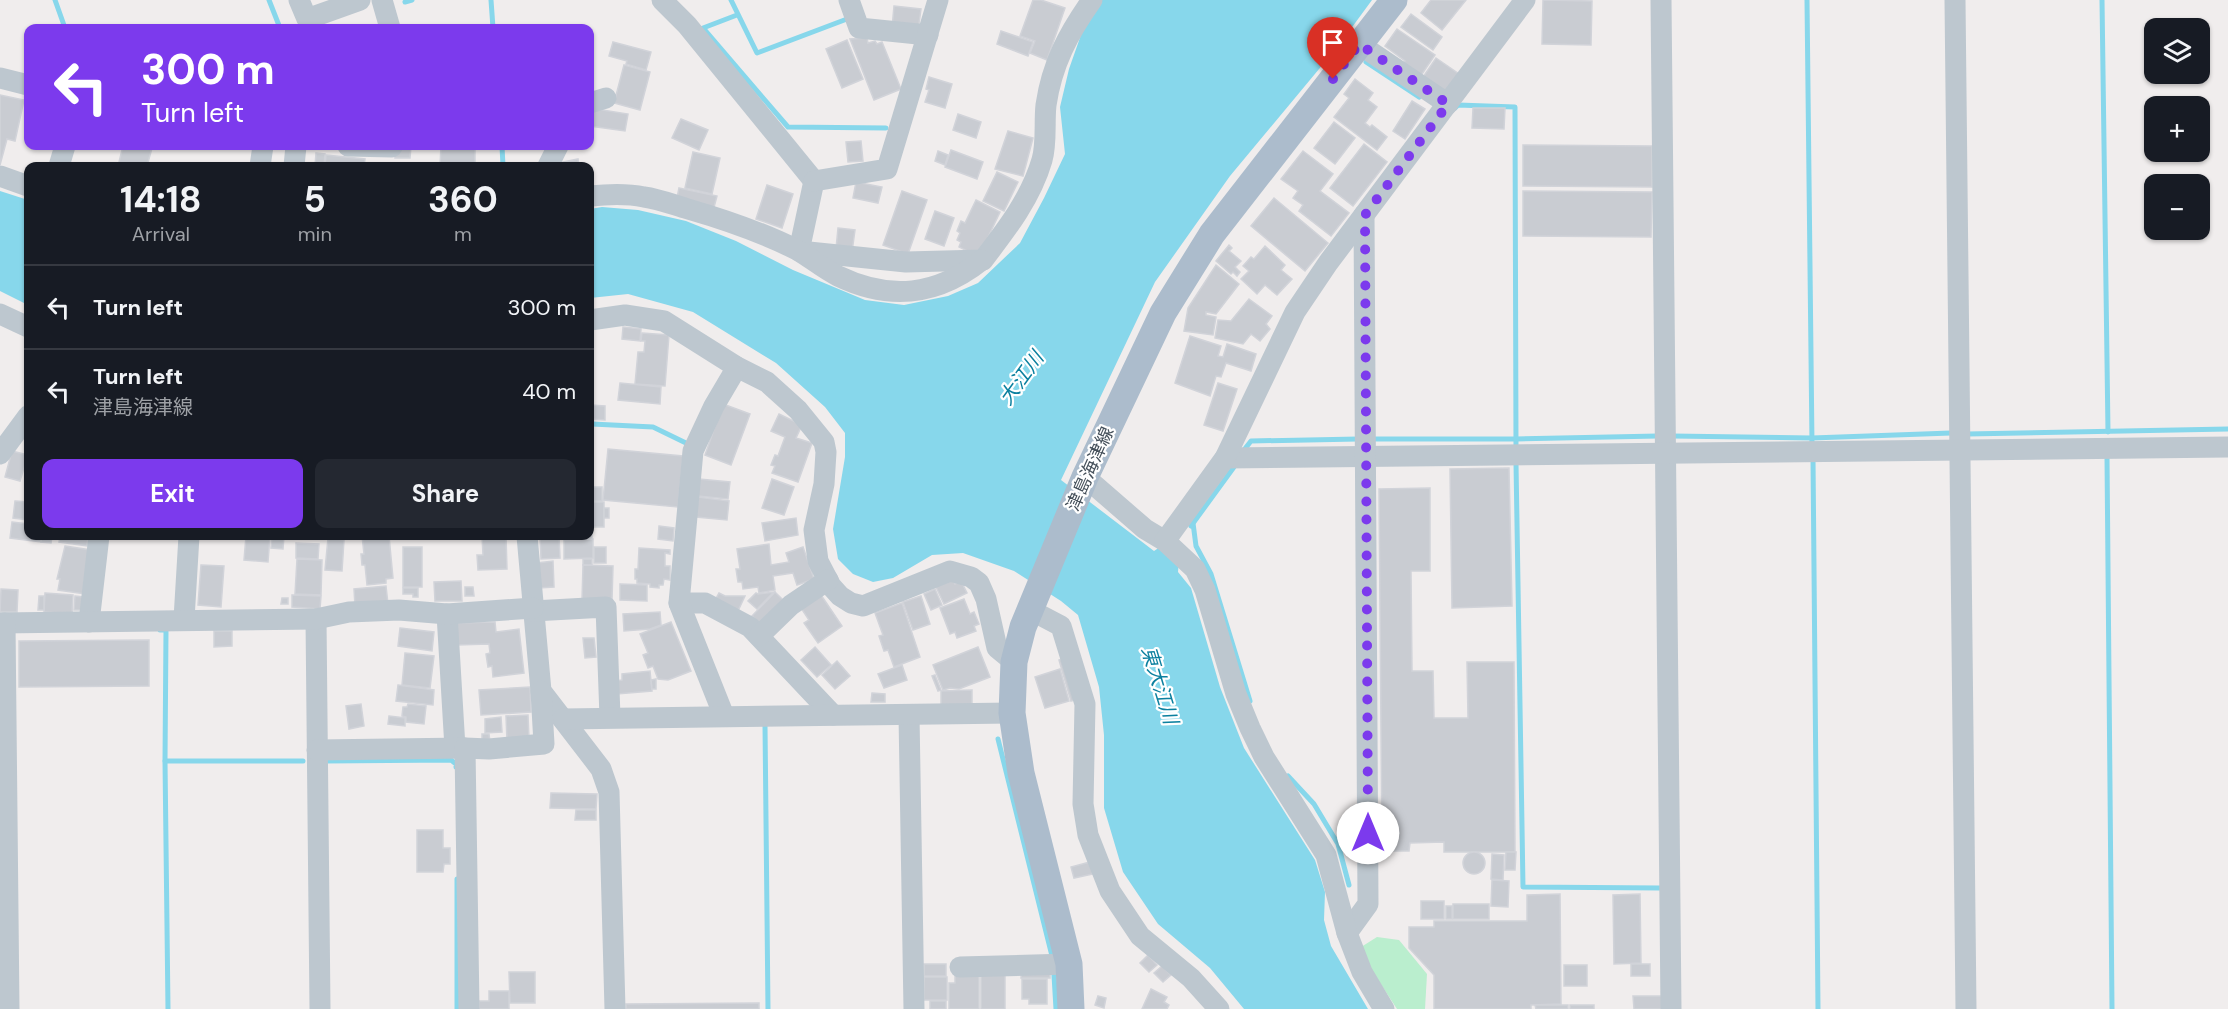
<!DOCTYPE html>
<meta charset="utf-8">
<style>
:root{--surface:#171b24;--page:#242831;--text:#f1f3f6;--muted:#9ea1a6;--line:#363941;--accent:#7c3aed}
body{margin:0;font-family:"DM Sans","Noto Sans JP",sans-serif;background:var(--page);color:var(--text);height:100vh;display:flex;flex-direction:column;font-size:22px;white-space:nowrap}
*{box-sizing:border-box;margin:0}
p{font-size:20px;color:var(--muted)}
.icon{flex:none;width:33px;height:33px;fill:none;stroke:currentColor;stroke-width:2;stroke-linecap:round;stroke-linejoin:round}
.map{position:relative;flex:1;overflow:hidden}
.drawer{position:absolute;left:24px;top:162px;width:570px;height:378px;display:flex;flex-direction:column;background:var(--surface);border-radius:12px;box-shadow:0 2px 4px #0004}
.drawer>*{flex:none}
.banner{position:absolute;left:24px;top:24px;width:570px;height:126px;border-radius:12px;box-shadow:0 2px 4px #0004;background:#7c3aed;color:#fff;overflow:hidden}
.tools{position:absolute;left:2144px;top:18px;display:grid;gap:12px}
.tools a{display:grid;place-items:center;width:66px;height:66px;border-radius:12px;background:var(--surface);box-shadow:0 2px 4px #0004;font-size:30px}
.pin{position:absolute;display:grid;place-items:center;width:51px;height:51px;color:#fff;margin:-62px -26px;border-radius:50% 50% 50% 0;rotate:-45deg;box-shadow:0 0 6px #0007}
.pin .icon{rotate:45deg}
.me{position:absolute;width:66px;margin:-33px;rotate:0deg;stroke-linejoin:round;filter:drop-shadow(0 0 4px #0008)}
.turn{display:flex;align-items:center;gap:21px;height:126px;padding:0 18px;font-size:27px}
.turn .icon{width:78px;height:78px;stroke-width:2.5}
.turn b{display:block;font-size:42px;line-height:51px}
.eta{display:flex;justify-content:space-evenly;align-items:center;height:102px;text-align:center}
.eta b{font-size:36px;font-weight:700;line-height:42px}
.primary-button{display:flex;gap:12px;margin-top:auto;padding:12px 18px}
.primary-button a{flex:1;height:69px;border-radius:12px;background:var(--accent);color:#fff;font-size:24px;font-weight:700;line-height:69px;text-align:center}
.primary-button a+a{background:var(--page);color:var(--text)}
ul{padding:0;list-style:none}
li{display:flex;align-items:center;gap:18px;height:84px;padding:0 18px;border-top:2px solid var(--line)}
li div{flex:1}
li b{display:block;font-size:22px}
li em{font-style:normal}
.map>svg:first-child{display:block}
</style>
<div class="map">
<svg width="2228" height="1009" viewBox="0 0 2228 1009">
<rect width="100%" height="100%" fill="#f0eded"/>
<polygon fill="#baeece" points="1377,937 1399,940 1427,974 1425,1009 1397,1009 1358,949"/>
<g fill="#87d7eb">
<polygon points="1099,0 1372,0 1339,45 1230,176 1155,282 1061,480 1154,551 1163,545 1179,560 1178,572 1191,588 1220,687 1244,748 1315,860 1325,892 1324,920 1331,946 1368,1009 1244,1009 1210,968 1158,924 1123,872 1104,808 1104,735 1099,687 1078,615 1061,601 1014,571 963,553 932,555 893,578 873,582 853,574 838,559 833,529 845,457 845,433 825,407 776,363 693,312 628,294 590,298 590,209 602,207 638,210 686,221 736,241 793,270 865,300 904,305 948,296 978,283 1020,243 1044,198 1065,154 1060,107 1069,69 1082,32"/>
<polygon points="0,191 28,200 28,305 0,291"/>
</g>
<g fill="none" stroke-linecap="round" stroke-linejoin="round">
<g stroke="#87d7eb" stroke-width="5">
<polyline points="55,0 65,28"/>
<polyline points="269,0 280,28"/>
<polyline points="491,0 493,28"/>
<polyline points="731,0 757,53 847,19"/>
<polyline points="1807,0 1812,444"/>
<polyline points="2102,0 2108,432"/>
<polyline points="405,2 412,0"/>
<polyline points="737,15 703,28 788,127 886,128"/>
<polyline points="1366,62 1419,97"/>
<polyline points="1455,108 1458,105 1515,107 1516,448"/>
<polyline points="502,146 503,166"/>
<polyline points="592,424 653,427 688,444 688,446"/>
<polyline points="1967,434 2228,429"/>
<polyline points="1672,436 1812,438 1951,433"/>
<polyline points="1374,439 1516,439 1658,436"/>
<polyline points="1244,450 1251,441 1358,439"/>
<polyline points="2107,457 2112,1009"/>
<polyline points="1813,458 1818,1009"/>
<polyline points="1516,463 1523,887 1660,888"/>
<polyline points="1193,523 1196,546 1211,574 1250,701"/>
<polyline points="1191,526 1234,467"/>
<polyline points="160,630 166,630 165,761 303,761"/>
<polyline points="765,725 768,1009"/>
<polyline points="998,739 1052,956"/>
<polyline points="165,761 168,1009"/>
<polyline points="325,761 451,760 456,764 456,767"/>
<polyline points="1288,776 1314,804 1338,844 1349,885"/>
<polyline points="457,879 457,1009"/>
<polyline points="1054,975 1056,1009"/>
</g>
</g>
<g fill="#c9ccd2" stroke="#d1d3d9" stroke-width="1.5">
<polygon points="1033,0 1041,0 1065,8 1047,60 1030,53 1035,41 1020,36"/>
<polygon points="1431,0 1466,0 1442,30 1421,13"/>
<polygon points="1543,0 1592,1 1591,45 1542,44"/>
<polygon points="894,6 921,9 918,31 892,28"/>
<polygon points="1411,14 1442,37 1433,50 1401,27"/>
<polygon points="1397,29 1435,55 1420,77 1402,65 1405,61 1385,46"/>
<polygon points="1001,31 1033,42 1028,56 997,44"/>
<polygon points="867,38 868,43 875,41 877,44 882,42 901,89 874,100 850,39"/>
<polygon points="847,40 863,79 842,88 826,49"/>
<polygon points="613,42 651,52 646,70 626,64 627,61 609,56"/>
<polygon points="1436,58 1459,74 1443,96 1421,80"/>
<polygon points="624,65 650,72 640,110 614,103"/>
<polygon points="929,77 952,84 945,108 925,102 929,90 926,89"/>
<polygon points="1355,79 1373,93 1368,100 1377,107 1365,123 1370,127 1372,125 1387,137 1377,150 1334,117 1349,98 1344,94"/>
<polygon points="0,95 24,100 15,141 7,139 0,165"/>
<polygon points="1412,101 1425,109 1405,139 1393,131"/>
<polygon points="590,108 628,114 625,131 590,126"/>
<polygon points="1473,108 1505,108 1504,129 1472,128"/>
<polygon points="958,114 981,122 976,138 953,130"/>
<polygon points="681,119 708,130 699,150 672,138"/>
<polygon points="1334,122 1355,138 1335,164 1314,148"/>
<polygon points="1008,131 1033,138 1023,176 995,169"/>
<polygon points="861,141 863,161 848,162 846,142"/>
<polygon points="1364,144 1387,162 1353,206 1330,188"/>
<polygon points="1523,145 1652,146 1652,187 1523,186"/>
<polygon points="123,146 142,146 152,148 147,166 118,166"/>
<polygon points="396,146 411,146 410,158 395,158"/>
<polygon points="441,146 475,146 475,166 440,166"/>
<polygon points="951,150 983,162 977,179 945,167"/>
<polygon points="938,151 948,155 945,165 935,161"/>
<polygon points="1303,151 1333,174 1320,191 1349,213 1331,236 1299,211 1303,205 1293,198 1298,191 1281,179"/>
<polygon points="693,152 720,158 712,194 685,188"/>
<polygon points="316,153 325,154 324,166 315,166"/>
<polygon points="326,155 365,159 364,166 325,166"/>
<polygon points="578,159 579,166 553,166 553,164"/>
<polygon points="997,172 1018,182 1004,211 983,201"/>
<polygon points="856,182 882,187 878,203 853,198"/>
<polygon points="767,185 793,194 782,228 756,219"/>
<polygon points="679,188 717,196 713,211 676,203"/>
<polygon points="902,191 927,200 908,254 883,245"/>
<polygon points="1523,191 1652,192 1651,237 1523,236"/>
<polygon points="1274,198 1328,243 1305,271 1251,226"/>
<polygon points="976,200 1000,212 981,252 975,255 959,247 961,242 957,240 960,233 957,231 961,221 965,223"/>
<polygon points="935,211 954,218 944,246 925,239"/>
<polygon points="838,228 855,230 852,252 836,249"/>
<polygon points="1229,245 1232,248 1229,251 1241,261 1235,267 1240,272 1237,276 1233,272 1231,274 1216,261"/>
<polygon points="1265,246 1285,265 1281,270 1292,279 1277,295 1265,285 1257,294 1241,279 1249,271 1243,266 1251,257 1254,259"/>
<polygon points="1216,265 1239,284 1216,314 1206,312 1206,315 1216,317 1213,335 1184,331 1188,308"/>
<polygon points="1249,299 1272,316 1266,324 1270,329 1260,341 1251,334 1243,344 1215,338 1218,320 1231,321"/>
<polygon points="623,327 641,329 640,341 622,339"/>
<polygon points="642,333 669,335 665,386 635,384 638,352 644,352 645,341 641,341"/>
<polygon points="1190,336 1221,346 1218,356 1223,357 1227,344 1256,354 1251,371 1226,363 1221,377 1216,376 1210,396 1175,383"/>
<polygon points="620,383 661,387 660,404 618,400"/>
<polygon points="1218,383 1237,389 1223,431 1204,425"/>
<polygon points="723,404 750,414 731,465 705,455"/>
<polygon points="590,405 605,406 605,420 590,419"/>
<polygon points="779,414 802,425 796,438 812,443 798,482 772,473 775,466 771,465 775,455 778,456 785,437 771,431"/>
<polygon points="608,449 683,456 678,507 603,500"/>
<polygon points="12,451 28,455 20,481 5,477"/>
<polygon points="1509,468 1512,606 1452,608 1450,469"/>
<polygon points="699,479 730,482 728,499 698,496"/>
<polygon points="772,479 794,487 784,515 762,508"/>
<polygon points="593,487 602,487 602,501 592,501"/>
<polygon points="1430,488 1430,571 1411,571 1412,671 1433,671 1434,718 1468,718 1467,662 1514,662 1515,852 1444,852 1444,842 1410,843 1409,851 1382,851 1379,489"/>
<polygon points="698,497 729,501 727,520 696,517"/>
<polygon points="15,501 28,502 28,520 13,518"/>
<polygon points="591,502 604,502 604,527 592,527"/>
<rect x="604" y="508" width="5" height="10"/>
<polygon points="796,518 798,535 765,541 762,523"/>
<polygon points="590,519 591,519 592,538 561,539 561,536 590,536"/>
<polygon points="12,522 28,524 28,536 42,536 41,542 10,538"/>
<polygon points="659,526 674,528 673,541 658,539"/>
<polygon points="42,536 52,537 51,543 41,542"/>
<polygon points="56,536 88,536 87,546 59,542 60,537"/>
<polygon points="246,536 270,536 268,562 244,560"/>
<polygon points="272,536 284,536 283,549 271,548"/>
<polygon points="362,536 389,536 393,578 386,579 386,583 367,585 365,565 362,565 361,554 364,554"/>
<polygon points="482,536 506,536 507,569 478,570 477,555 483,555"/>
<polygon points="540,536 559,536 560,558 541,559"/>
<polygon points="328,538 344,540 342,571 325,570"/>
<polygon points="593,539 593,558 564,559 564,540"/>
<polygon points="296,543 319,544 318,559 296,558"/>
<polygon points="769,544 771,565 789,562 786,553 803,547 814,579 797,585 793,573 773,576 775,590 759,593 758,587 743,589 742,582 738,582 736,569 740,569 737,549"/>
<polygon points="65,546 91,550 85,594 58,590 60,579 57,579"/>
<rect x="403" y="547" width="19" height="40"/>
<rect x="594" y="547" width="12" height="16"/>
<polygon points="639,548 670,550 670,554 665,553 665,566 670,566 670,580 664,579 663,585 659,585 659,588 650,587 650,584 637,583 637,579 635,579 635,569 638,569"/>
<polygon points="297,559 322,560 321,595 295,594"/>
<rect x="583" y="559" width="9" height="6"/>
<polygon points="553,561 554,587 539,588 537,563"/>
<polygon points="201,565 224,566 221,607 198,605"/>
<polygon points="583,565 613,566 612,600 582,600"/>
<polygon points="952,578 955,584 961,581 967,593 944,604 935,585"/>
<polygon points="461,581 462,601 435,601 434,582"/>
<polygon points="620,584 647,585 647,601 620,600"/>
<polygon points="386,586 388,604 355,606 354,589"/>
<polygon points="465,587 473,587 474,596 465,596"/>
<polygon points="403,588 418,588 418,597 413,597 413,594 403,594"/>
<polygon points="1,589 18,590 17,612 0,612"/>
<polygon points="935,589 942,605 931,610 924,594"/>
<polygon points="774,592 757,609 748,601 756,593 758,594"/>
<polygon points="775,592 786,603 763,627 752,616"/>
<polygon points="45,593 73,595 72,614 44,612"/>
<polygon points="719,593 725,596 745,596 737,613 714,602"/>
<polygon points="292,595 321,596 320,609 292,607"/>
<polygon points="821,595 842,626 818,643 804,623 809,620 801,608"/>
<polygon points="39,596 44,596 44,610 38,610"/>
<polygon points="75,596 83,597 82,610 74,610"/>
<polygon points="921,596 930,624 913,630 903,602"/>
<polygon points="282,598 288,598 288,604 281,604"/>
<polygon points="964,599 970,614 974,612 979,624 974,626 976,631 957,638 955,632 950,634 940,608"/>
<polygon points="902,603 920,657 894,667 888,650 884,651 879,636 883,635 875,613"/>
<polygon points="660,612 661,625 650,629 624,631 623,614"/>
<polygon points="495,622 496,632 519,629 524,673 493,677 492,666 488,667 486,654 490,653 489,644 457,645 457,623"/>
<polygon points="671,622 691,671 668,680 658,679 653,666 648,668 643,655 648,653 640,634"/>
<polygon points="400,628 434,632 432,651 398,646"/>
<polygon points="214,631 232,631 232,646 214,647"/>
<polygon points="583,638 594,638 596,657 585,658"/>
<polygon points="149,640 149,686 19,687 19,641"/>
<polygon points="815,647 831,665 817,677 801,660"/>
<polygon points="978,647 990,677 959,689 950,688 943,690 933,665"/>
<polygon points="405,653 434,656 430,688 402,685"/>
<polygon points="1066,658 1078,699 1071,701 1059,660"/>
<polygon points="837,661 850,676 835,689 822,675"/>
<polygon points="902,665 907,680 884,688 878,674"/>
<polygon points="1060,669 1069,701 1045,708 1035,677"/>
<polygon points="650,671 652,691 617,694 616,681 622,680 622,674"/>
<polygon points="935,675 941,690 938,691 932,676"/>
<polygon points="656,679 656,689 652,689 651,680"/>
<polygon points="398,685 434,690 433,705 396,701"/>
<polygon points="530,687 531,712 481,715 479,690"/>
<polygon points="972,690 972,707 941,708 941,691"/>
<polygon points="872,693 885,694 885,702 871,702"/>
<polygon points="361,704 364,726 349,729 346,706"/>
<polygon points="408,704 426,706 424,724 406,722 406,717 402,716 403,707 407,707"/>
<polygon points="528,715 529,739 507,741 506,716"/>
<polygon points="389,716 405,718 405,726 388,724"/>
<polygon points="501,717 502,732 485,733 485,719"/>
<polygon points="482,734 489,734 490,742 482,743"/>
<polygon points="551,793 597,794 596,809 550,808"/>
<polygon points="576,810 596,810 596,820 575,820"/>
<polygon points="417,830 443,830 443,848 450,848 450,864 444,864 443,872 417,872"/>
<polygon points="1506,852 1516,852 1515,870 1505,870"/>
<circle cx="1474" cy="863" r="11"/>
<polygon points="1492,854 1504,855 1503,880 1491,879"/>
<polygon points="1090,862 1093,874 1074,878 1071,867"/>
<polygon points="1492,880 1509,881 1508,907 1491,906"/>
<polygon points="1560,894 1561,1004 1531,1005 1531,1009 1434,1009 1434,975 1409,948 1409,927 1434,927 1434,921 1527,921 1527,895"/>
<polygon points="1640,894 1641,963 1614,964 1613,895"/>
<rect x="1421" y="901" width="23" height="18"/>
<rect x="1453" y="904" width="36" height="15"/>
<rect x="1446" y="906" width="6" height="13"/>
<polygon points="1148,955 1157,965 1149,972 1140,963"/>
<rect x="924" y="964" width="22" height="12"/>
<rect x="1631" y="964" width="19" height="12"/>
<rect x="1564" y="965" width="23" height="21"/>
<polygon points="1162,966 1171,975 1163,982 1154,973"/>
<polygon points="1022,968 1050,968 1050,978 1021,978"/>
<rect x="981" y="971" width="24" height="38"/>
<polygon points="509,972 535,972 535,1003 510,1003"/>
<polygon points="955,974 979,974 979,1009 949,1009 949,983 955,983"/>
<rect x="924" y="977" width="23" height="23"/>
<polygon points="1022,979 1047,979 1047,1004 1029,1004 1029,999 1022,999"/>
<polygon points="1151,989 1167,997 1164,1002 1169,1005 1167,1009 1142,1009"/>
<polygon points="489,991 509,991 509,1009 479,1009 479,1001 489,1001"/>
<polygon points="1098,996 1106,998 1104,1008 1095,1005"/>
<polygon points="1633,996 1662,996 1663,1009 1634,1009"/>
<rect x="930" y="1001" width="16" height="8"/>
<polygon points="759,1003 759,1009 626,1009 626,1004"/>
<polygon points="1535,1005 1568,1005 1568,1009 1536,1009"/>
<rect x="1570" y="1005" width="24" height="4"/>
</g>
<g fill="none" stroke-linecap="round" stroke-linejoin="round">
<g stroke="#bdc7cf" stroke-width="21">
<polyline points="299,0 307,19 360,0"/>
<polyline points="382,0 390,28"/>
<polyline points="662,0 687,25 814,181"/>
<polyline points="849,0 859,28 928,35"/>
<polyline points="1661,0 1671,1009"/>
<polyline points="1955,0 1966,1009"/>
<polyline points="1359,44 1448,104"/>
<polyline points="0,78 28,85"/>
<polyline points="590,103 606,98"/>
<polyline points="348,146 392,147"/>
<polyline points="59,166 65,146"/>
<polyline points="260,166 263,146"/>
<polyline points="294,166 296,146"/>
<polyline points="548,166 558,146"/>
<polyline points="0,176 28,186"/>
<path d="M814,181l-15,70 107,11 77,-2c23,-30 48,-62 59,-100 5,-17 2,-37 4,-55 6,-41 22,-71 46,-105"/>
<polyline points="814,181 887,169 938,0"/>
<path d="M590,196c18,-2 36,-3 54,1 15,2 30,8 44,12 38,11 76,24 111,42 13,8 25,18 39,25 52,25 99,20 144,-16"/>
<polyline points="0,314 28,327"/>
<polyline points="590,320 625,315 664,321 737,367 767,382 798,410 824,442 826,452 824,484 814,530 818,561 831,586 840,596 851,603 863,606 950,571 971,577 979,583 986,599 997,648 1014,662"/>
<polyline points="0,454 28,416"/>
<polyline points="1225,458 2228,447"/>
<polyline points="1085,477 1145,529 1165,541"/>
<polyline points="527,536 541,691 601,769 609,792 615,1009"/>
<polyline points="679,603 705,603 750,627 833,715"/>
<polyline points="533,611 606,607 610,717"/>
<polyline points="447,614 455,748"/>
<polyline points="1040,615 1061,626 1085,704 1083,804 1088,835 1110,891 1140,936 1191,978 1219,1009"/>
<polyline points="184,619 189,536"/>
<polyline points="316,619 320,1009"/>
<polyline points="89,622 99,536"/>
<polyline points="0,623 316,619 349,612 399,610 447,614 533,608"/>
<polyline points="5,623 9,1009"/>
<polyline points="759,636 791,605 828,580"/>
<polyline points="909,715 914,1009"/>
<polyline points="724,716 679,603 693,451 714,406 737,367"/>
<polyline points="563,719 1012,713"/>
<polyline points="317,750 465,748"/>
<polyline points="1347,933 1368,904 1364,215"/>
<polyline points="960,967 1069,964"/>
<polyline points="469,1009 465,748 489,749 544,744 541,691"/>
<polyline points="1384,1009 1362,972 1347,933 1326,855 1264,757 1250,728 1236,694 1205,590 1195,569 1165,541 1225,458 1295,312 1328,263 1525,0"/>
</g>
<polyline stroke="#acbccc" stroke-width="27" points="1071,1009 1069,964 1021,773 1012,713 1014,662 1023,627 1085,477 1163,313 1212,234 1394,0"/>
</g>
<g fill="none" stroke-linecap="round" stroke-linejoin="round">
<polyline stroke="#7c3aed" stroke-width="10" stroke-dasharray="0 18" points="1333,79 1359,44 1448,104 1365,215 1368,833"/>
</g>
<g text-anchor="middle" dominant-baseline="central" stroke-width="4.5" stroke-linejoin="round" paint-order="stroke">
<g font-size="18" fill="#45505a" stroke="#fff">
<text transform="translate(1090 469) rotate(-66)">津島海津線</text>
</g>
<g font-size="20" font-style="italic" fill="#0c809f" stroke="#fff">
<text transform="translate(1021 378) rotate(-54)">大江川</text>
<text transform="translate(1160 685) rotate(73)">東大江川</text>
</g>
</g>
</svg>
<div class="tools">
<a><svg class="icon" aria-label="layers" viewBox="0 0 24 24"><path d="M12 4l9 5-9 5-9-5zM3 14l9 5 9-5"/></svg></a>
<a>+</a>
<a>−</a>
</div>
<div class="pin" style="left:1333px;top:79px;background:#d93025"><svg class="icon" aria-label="arrive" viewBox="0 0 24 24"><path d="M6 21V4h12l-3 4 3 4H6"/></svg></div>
<svg class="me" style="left:1368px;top:833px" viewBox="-20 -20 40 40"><circle r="19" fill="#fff"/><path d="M0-13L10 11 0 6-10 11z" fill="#7c3aed"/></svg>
<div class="banner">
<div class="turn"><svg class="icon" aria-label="left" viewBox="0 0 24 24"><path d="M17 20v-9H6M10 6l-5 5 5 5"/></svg><div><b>300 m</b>Turn left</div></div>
</div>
<section class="drawer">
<div class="eta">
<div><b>14:18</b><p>Arrival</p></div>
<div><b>5</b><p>min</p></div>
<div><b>360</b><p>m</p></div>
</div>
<ul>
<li><svg class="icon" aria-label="left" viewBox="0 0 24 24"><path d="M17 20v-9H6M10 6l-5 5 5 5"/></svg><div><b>Turn left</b></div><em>300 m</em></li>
<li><svg class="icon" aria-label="left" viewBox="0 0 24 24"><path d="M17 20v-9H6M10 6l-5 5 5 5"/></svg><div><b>Turn left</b><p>津島海津線</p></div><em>40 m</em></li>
</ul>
<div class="primary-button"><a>Exit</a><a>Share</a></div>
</section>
</div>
